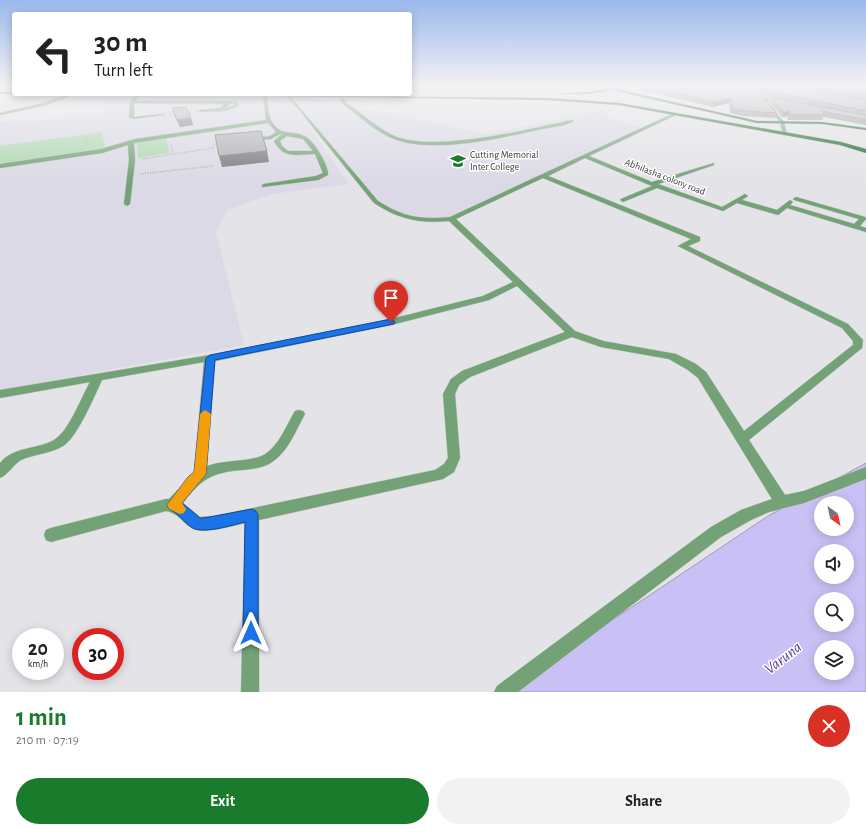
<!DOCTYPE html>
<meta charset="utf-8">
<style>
:root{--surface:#fff;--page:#f2f2f2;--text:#202124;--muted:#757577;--accent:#1b7b2d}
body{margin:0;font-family:"Alegreya Sans",sans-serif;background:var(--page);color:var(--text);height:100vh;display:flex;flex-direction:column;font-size:15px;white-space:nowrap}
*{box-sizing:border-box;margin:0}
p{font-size:13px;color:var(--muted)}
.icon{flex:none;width:22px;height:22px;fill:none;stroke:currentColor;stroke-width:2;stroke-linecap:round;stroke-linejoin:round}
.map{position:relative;height:692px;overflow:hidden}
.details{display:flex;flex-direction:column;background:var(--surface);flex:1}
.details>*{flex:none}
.top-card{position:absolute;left:12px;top:12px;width:400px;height:84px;border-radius:4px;box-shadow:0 2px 10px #0003;background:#fff;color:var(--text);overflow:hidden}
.needle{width:26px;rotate:147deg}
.buttons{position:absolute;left:814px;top:496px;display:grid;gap:8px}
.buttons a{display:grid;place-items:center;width:40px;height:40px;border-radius:50%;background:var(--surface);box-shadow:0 2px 10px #0003;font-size:20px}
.speed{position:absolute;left:12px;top:628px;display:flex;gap:8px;font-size:20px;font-weight:700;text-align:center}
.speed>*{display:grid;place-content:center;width:52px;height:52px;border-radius:50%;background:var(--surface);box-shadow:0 2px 10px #0003;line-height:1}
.speed small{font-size:10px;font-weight:400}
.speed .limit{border:6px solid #d22;background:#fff;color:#111}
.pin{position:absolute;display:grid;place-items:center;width:34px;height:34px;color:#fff;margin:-41px -17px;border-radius:50% 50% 50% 0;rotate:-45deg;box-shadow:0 0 4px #0007}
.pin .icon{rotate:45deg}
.me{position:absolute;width:44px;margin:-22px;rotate:0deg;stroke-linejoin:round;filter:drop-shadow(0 0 3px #0008)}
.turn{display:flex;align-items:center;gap:14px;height:84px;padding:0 16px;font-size:18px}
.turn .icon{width:52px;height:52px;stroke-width:2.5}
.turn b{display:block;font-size:28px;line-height:34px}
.round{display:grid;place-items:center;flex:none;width:42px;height:42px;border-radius:21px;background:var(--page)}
.overview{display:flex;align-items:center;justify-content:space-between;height:68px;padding:0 16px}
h1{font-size:24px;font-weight:700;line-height:30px;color:var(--accent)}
.primary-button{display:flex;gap:8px;margin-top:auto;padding:8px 16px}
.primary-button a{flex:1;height:46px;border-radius:24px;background:var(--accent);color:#fff;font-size:16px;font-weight:700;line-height:46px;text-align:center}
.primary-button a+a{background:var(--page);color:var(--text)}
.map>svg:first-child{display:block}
</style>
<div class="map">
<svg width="866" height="692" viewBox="0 0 866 692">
<rect width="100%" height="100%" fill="#e4e3e7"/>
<g fill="#dbd9e5">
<polygon points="288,96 349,184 272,194 227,210 216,233 244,345 0,390 0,122 104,117 105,97"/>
<polygon points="350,106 488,134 603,110 610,119 645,128 451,219 428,222 409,219 391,212 376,202 298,108"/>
</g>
<g fill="#aed9af">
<polygon points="410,85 587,85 594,87 540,92 414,91"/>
<polygon points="102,132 105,149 0,164 0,146"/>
<polygon points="166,138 169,153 138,158 137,142"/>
</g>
<path fill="#c9c1f5" stroke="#9e98bd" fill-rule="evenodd" d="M866,463v229h-361l263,-176zM821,503h26v26h-26zM821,551h26v26h-26zM821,599h26v26h-26zM821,647h26v26h-26z"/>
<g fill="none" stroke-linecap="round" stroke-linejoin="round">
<polyline stroke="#c2c1c4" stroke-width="4.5" stroke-dasharray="4.5 2" stroke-linecap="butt" points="162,115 200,111"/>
<g stroke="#c2c1c4" stroke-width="1">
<g id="minor">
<polygon points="597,85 603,85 614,89 612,90"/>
<polygon points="750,85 754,85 764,97 785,101 784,103 766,100 784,122 787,135 783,135 780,122"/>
<polygon points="69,94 75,94 43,106 0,115 0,113 40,104"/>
<path d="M137,94h4l-6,7h100l4,4c-11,8 -26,6 -39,7l-2,-2 22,-2 5,-4 -91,-1v14l28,-3 2,1 -31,4 -4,-2 1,-15zM234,103l1,2 -8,3 3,-4z"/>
<path d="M265,95l2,1c1,10 1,25 10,32 8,7 20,3 29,9 8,4 23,29 22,38l-10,5 -56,7v-2l2,-1 52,-8 7,-3 -8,-19c-18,0 -31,6 -41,-13l8,-7h-2l-9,5 -23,2v-2l22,-3 6,-4 -8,-9 -134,20 1,17 -5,44 -3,2 -3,-2 5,-44 -1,-15 -26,8 -102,15v-4l101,-15 34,-10 131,-19 -3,-24zM287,136l16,3 10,12h-25l-6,-5 -2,-5z"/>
<path d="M287,95h2l89,106c25,16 42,19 72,16l224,-104 2,2 -87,41 63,26 62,-19v2l-56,19 64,23 23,-13 3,2 -6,4 35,10 13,-10 3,2 -3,3 64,19 5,-5 -65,-19 -1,-1 3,-2 69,20 1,2 -6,7 6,2v4l-79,-24 -9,7 -41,-12 -14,8 -66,-23 -34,14 -3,-2 1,-1 31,-13 -67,-28 -37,18 152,61v4l-12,5 160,78 15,16 -1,8 -113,92 36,55 19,-4 62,-24v12l-62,24 -35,9 -18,8 -30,17 -203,155h-24l3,-6 214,-159 30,-17 31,-11 -74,-121 -10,-8 -19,-11 -68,-12 -29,-10 -102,40 -11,8 -4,9 5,64 -6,14 -11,7 -184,41v172h-18l4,-169c-12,3 -43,12 -53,5 -11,-6 -12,-14 -26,-17l-115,31 -5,-2 -2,-5 2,-5 5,-2 115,-29h3l25,-26 10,-111 -102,18c-8,17 -25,58 -39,66 -13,8 -29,8 -42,14 -8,5 -12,14 -21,18v-15c14,-17 36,-13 54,-23 15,-9 27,-42 36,-58l-90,16v-8l222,-37 169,-34 92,-23 30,-14 -64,-61c-29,3 -51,-2 -75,-18zM543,178l148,61 -13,7 164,82 11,13v4l-109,86 -38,-59 -10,-8 -20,-10 -73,-13 -28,-10 -119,-112zM517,286l48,46 -103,39 -11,8 -8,15 5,64 -4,6 -9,6 -220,46 -15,1 -17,-14c18,-24 30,-31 59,-33 10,-1 22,-2 30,-8 16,-10 24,-32 33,-48l-2,-3 -4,-1 -4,1c-9,15 -18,40 -36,46 -16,5 -34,3 -52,9l8,-105 176,-36 98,-25z"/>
<path d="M341,96h2l3,7c17,11 33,27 51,34 40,15 133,-8 175,-17l2,1c-8,5 -22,6 -32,8 -40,9 -109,25 -148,10 -19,-7 -34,-23 -50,-34l-4,-5z"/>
</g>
</g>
<g stroke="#c2c1c4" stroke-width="1">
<g id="major">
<polygon points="612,88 757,121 822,122 866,128 866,130 822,124 757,123 612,90 587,94 553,94 587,92"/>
<polygon points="0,92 14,92 15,94 0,94"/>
<polygon points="144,94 547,98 619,103 841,142 866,149 866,153 840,145 619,105 547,100"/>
</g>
</g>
<g stroke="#abaaad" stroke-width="1.5" stroke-dasharray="1 1.5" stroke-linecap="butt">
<polyline points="86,136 87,145"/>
<polyline points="171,144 173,154"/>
<polyline points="142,159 213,148 214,145 220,144"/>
<polyline points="140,174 213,166"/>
</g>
<use href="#minor" fill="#73a276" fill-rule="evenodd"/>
<use href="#major" fill="#156424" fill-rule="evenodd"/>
</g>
<g fill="#97979b">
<polygon points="637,85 754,85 777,113 775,118 742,116 730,113 729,103 713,107 645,91"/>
<polygon points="755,85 866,85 866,125 824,117 822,120 788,120 787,116 782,117 770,102 772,98 791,101 765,96"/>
<polygon points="172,108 191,118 193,125 180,127 174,115"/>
</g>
<g fill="#7b7b7e">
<polygon points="730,98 729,103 713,107 715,102"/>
<polygon points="789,111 787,116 782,117 784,112"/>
<polygon points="191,118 193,125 180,127 177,120"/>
<polygon points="267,151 269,162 222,167 219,156"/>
</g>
<g fill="#b0b0b4" stroke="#7b7b7e">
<polygon points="644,85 754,85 777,113 744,111 732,108 730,98 715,102 646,86"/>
<polygon points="761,85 782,85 866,100 866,111 767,91"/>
<polygon points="808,85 866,85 866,95"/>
<polygon points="772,98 866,115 866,120 822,111 824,115 790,115 789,111 784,112"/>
<polygon points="186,107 191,118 177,120 172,108"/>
<polygon points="261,131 267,151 219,156 215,135"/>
</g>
<linearGradient id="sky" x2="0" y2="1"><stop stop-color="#9bb9ed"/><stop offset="0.47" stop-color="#f3f2f4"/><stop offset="1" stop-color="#f3f2f4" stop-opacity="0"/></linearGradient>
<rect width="866" height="182" fill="url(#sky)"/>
<path fill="#1a73e8" stroke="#114b97" d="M391,319l4,3 -1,2 -179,36 -9,114 -24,29 18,15h4l48,-9 4,2 2,4v118l-2,5 -5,3 -6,-3 -2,-5 2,-111c-13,3 -43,13 -54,5 -8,-6 -13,-14 -22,-18l-2,-4 21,-28 6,-5 12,-114 4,-3z"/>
<polygon fill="#f59e0b" points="205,410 211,414 206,474 182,503 186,509 184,513 180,514 169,509 167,505 188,477 194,472 200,414"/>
<defs>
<g id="university-bare" transform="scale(1.2)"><path d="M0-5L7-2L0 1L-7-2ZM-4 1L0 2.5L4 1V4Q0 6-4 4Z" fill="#1b7b2d" stroke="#fff" stroke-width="2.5" paint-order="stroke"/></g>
</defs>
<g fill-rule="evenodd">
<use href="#university-bare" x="458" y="161"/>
</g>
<g text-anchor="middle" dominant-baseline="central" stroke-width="3" stroke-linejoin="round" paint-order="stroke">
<g font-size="10" fill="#39393a" stroke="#fff" text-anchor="start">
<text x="470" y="155">Cutting Memorial<tspan x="470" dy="12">Inter College</tspan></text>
</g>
<g font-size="10" fill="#39393a" stroke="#fff">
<text transform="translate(665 177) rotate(21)">Abhilasha colony road</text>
</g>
<g font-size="16" font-style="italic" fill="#563a9c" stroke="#fff">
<text transform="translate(783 658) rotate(-38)">Varuna</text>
</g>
</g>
</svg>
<div class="buttons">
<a><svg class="needle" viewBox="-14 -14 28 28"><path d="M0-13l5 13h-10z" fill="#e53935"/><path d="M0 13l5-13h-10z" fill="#757577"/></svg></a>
<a><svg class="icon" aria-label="sound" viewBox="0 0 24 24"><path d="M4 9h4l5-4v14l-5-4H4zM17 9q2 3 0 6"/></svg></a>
<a><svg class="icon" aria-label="search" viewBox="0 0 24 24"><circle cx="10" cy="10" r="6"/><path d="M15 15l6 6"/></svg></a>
<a><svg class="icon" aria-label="layers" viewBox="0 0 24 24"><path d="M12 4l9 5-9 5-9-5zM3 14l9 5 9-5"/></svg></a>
</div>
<div class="speed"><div>20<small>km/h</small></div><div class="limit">30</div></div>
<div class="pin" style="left:391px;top:322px;background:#d93025"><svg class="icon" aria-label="arrive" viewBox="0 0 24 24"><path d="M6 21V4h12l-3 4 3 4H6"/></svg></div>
<svg class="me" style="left:251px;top:633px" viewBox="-20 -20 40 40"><path d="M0-17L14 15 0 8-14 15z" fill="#1a73e8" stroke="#fff" stroke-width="4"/></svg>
<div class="top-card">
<div class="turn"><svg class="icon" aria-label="left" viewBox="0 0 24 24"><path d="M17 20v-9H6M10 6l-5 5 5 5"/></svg><div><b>30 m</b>Turn left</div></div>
</div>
</div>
<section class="details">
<div class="overview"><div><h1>1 min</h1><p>210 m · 07:19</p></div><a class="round" style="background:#d93025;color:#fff"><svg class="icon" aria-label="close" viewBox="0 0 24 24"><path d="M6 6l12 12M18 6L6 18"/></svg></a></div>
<div class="primary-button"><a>Exit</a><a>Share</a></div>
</section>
